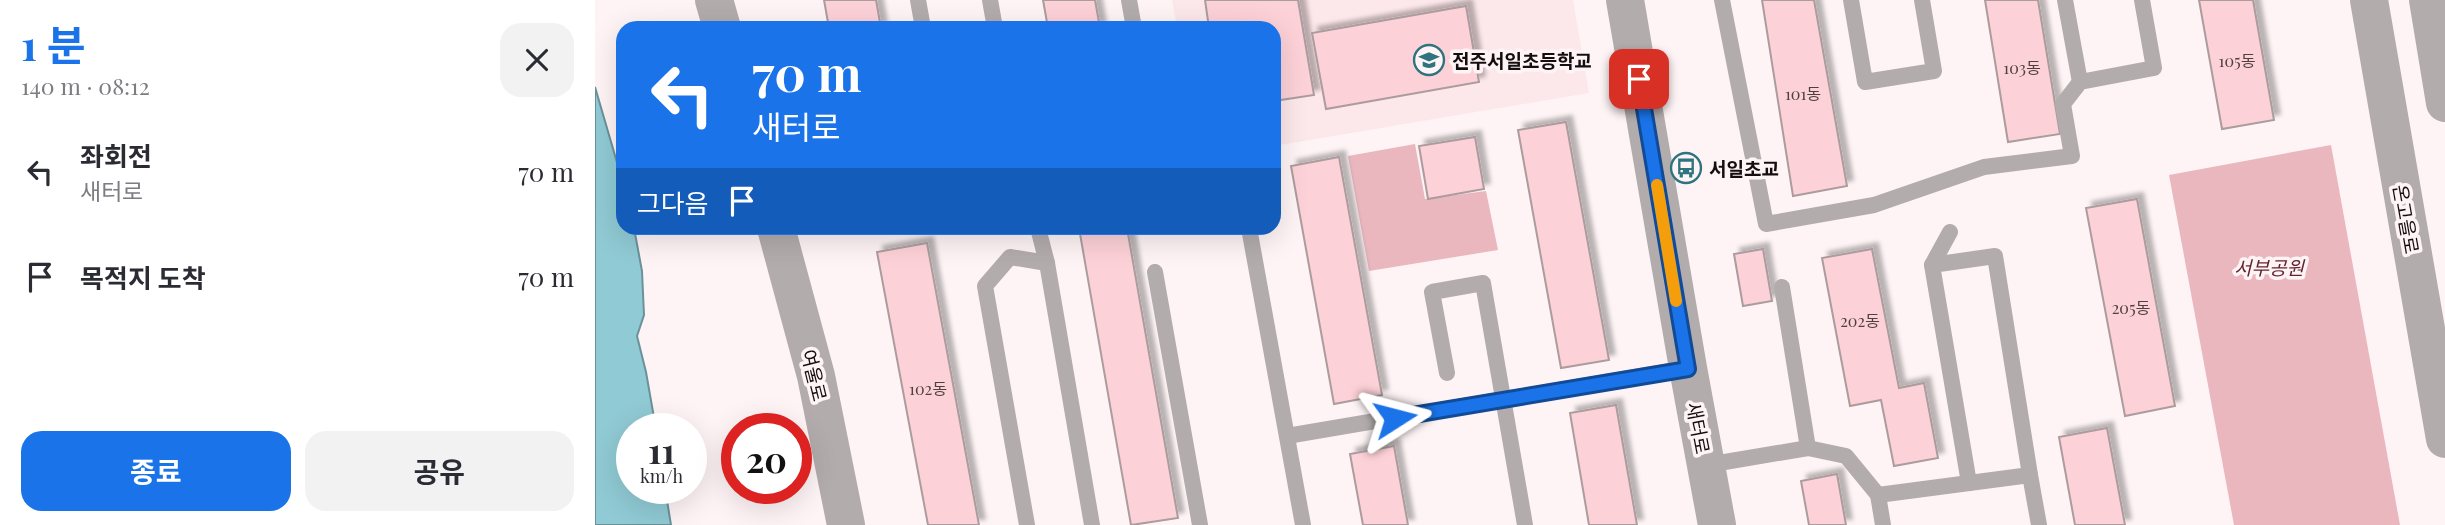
<!DOCTYPE html>
<html lang="ko">
<meta charset="utf-8">
<style>
:root{--surface:#fff;--page:#f2f2f3;--text:#2b2b33;--muted:#7c7c81;--accent:#1a73e8}
body{margin:0;font-family:"Playfair Display","Noto Sans KR",serif;background:var(--page);color:var(--text);height:100vh;display:flex;flex-direction:column;font-size:26px;white-space:nowrap}
*{box-sizing:border-box;margin:0}
p{font-size:23px;color:var(--muted)}
.icon{flex:none;width:38px;height:38px;fill:none;stroke:currentColor;stroke-width:2;stroke-linecap:round;stroke-linejoin:round}
.map{position:relative;flex:1;overflow:hidden}
.details{display:flex;flex-direction:column;background:var(--surface);width:595px}
.details>*{flex:none}
.guide{position:absolute;left:21px;top:21px;width:665px;height:214px;border-radius:21px;box-shadow:0 7px 28px #0002;background:#1a73e8;color:#fff;overflow:hidden}
.speed{position:absolute;left:21px;top:413px;display:flex;gap:14px;font-size:35px;font-weight:700;text-align:center}
.speed>*{display:grid;place-content:center;width:91px;height:91px;border-radius:50%;background:var(--surface);box-shadow:0 7px 28px #0002;line-height:1}
.speed small{font-size:18px;font-weight:400}
.speed .limit{border:10px solid #d22;background:#fff;color:#111}
.pin{position:absolute;display:grid;place-items:center;width:60px;height:60px;color:#fff;margin:-30px;border-radius:14px;box-shadow:0 4px 10px #0006}
.me{position:absolute;width:77px;margin:-38px;rotate:81deg;stroke-linejoin:round;filter:drop-shadow(0 0 5px #0008)}
.turn{display:flex;align-items:center;gap:24px;height:147px;padding:0 21px;font-size:32px}
.turn .icon{width:91px;height:91px;stroke-width:2.5}
.turn b{display:block;font-size:49px;line-height:60px}
.then{display:flex;align-items:center;height:66px;padding:0 21px;background:#0003;gap:14px;font-size:26px}
.round{display:grid;place-items:center;flex:none;width:74px;height:74px;border-radius:21px;background:var(--page)}
.overview{display:flex;align-items:center;justify-content:space-between;height:119px;padding:0 21px}
h1{font-size:42px;font-weight:700;line-height:52px;color:var(--accent)}
.primary-button{display:flex;gap:14px;margin-top:auto;padding:14px 21px}
.primary-button a{flex:1;height:80px;border-radius:21px;background:var(--accent);color:#fff;font-size:28px;font-weight:700;line-height:80px;text-align:center}
.primary-button a+a{background:var(--page);color:var(--text)}
ul{padding:0;list-style:none}
li{display:flex;align-items:center;gap:21px;height:105px;padding:0 21px}
li div{flex:1}
li b{display:block;font-size:26px}
li em{font-style:normal}
main{display:flex;flex:1;min-height:0}
.map>svg:first-child{display:block}
</style>
<main>
<section class="details">
<div class="overview"><div><h1>1 분</h1><p>140 m · 08:12</p></div><a class="round"><svg class="icon" aria-label="close" viewBox="0 0 24 24"><path d="M6 6l12 12M18 6L6 18"/></svg></a></div>
<ul>
<li><svg class="icon" aria-label="left" viewBox="0 0 24 24"><path d="M17 20v-9H6M10 6l-5 5 5 5"/></svg><div><b>좌회전</b><p>새터로</p></div><em>70 m</em></li>
<li><svg class="icon" aria-label="arrive" viewBox="0 0 24 24"><path d="M6 21V4h12l-3 4 3 4H6"/></svg><div><b>목적지 도착</b></div><em>70 m</em></li>
</ul>
<div class="primary-button"><a>종료</a><a>공유</a></div>
</section>
<div class="map">
<svg width="1850" height="525" viewBox="0 0 1850 525">
<defs>
<filter id="shadow"><feDropShadow dx="6" dy="-6" stdDeviation="2" flood-color="#0004"/></filter>
</defs>
<rect width="100%" height="100%" fill="#fef4f5"/>
<polygon fill="#fce7ea" points="577,0 978,0 994,93 679,146 679,28 582,28"/>
<g fill="#eab7bf">
<polygon points="820,144 830,199 891,191 903,250 774,271 753,156"/>
<polygon points="1736,145 1805,525 1639,525 1574,175"/>
</g>
<polygon fill="#90cad4" stroke="#6b9299" stroke-width="2" points="0,87 28,183 28,228 39,228 47,271 49,315 42,336 51,372 61,429 37,429 37,488 70,488 76,525 0,525"/>
<g fill="#fcd1d7" stroke="#ac9c9e" stroke-width="2" filter="url(#shadow)">
<polygon points="229,0 281,0 286,28 234,28"/>
<polygon points="448,0 500,0 505,28 453,28"/>
<polygon points="610,0 703,0 719,95 679,101 679,28 614,28"/>
<polygon points="1167,0 1219,0 1252,186 1198,196"/>
<polygon points="1390,0 1443,0 1465,134 1413,142"/>
<polygon points="1604,0 1658,0 1679,120 1627,129"/>
<polygon points="871,6 884,82 731,109 717,33"/>
<polygon points="971,122 1014,360 966,368 923,130"/>
<polygon points="880,137 889,189 833,199 824,146"/>
<polygon points="744,157 787,395 739,404 696,166"/>
<polygon points="1542,199 1580,406 1530,416 1491,208"/>
<polygon points="484,228 532,228 583,518 536,525"/>
<polygon points="332,243 384,525 333,525 282,252"/>
<polygon points="1168,249 1177,301 1148,306 1139,254"/>
<polygon points="1277,249 1304,388 1329,383 1343,458 1299,466 1286,400 1255,406 1227,258"/>
<polygon points="1021,405 1042,525 994,525 975,413"/>
<polygon points="1512,428 1530,525 1480,525 1464,437"/>
<polygon points="799,446 813,525 768,525 755,454"/>
<polygon points="1242,474 1251,525 1214,525 1206,481"/>
</g>
<g fill="none" stroke-linecap="round" stroke-linejoin="round">
<g stroke="#b3acad" stroke-width="16">
<polyline points="323,0 328,28"/>
<polyline points="395,0 400,28"/>
<polyline points="534,0 539,28"/>
<polyline points="1127,0 1171,224 1279,205 1389,167 1477,156 1468,104 1485,82 1559,68 1547,0"/>
<polyline points="1256,0 1270,82 1339,71 1327,0"/>
<polyline points="1470,0 1485,82"/>
<polyline points="443,228 452,263 497,525"/>
<polyline points="654,228 708,525"/>
<polyline points="1337,265 1355,232"/>
<polyline points="560,272 605,525"/>
<polyline points="1187,287 1213,448 1251,456 1283,495 1288,525"/>
<polyline points="852,373 837,292 888,283 930,525"/>
<polyline points="692,436 1093,368"/>
<polyline points="1112,465 1213,448"/>
<polyline points="1374,483 1337,265 1400,256 1435,475"/>
<polyline points="1283,495 1435,475 1444,525"/>
<polyline points="432,525 390,286 415,257 452,263"/>
</g>
<g stroke="#b3acad" stroke-width="38">
<polyline points="119,0 127,28"/>
<polyline points="1030,0 1093,368 1122,525"/>
<polyline points="1774,0 1850,439"/>
<polyline points="1833,0 1850,103"/>
<polyline points="181,228 221,376 251,525"/>
</g>
</g>
<g fill="none" stroke-linecap="round" stroke-linejoin="round">
<g stroke="#114b97" stroke-width="18">
<polyline id="route" points="800,418 1093,369 1044,79"/>
</g>
<use href="#route" stroke="#1a73e8" stroke-width="12"/>
<polyline stroke="#f59e0b" stroke-width="12" points="1062,185 1081,301"/>
</g>
<defs>
<g id="school-ring" transform="scale(1.575)"><circle r="9.5" fill="#fef4f5" stroke="#2d747f" stroke-width="1.5"/><path d="M0-5L7-2L0 1L-7-2ZM-4 1L0 2.5L4 1V4Q0 6-4 4Z" fill="#2d747f"/></g>
<g id="bus-ring" transform="scale(1.575)"><circle r="9.5" fill="#fef4f5" stroke="#2d747f" stroke-width="1.5"/><path d="M-5-6H5V4H4V6H2V4H-2V6H-4V4H-5ZM-3.5-4V0h7V-4ZM-3.5 1.2v1.5H-2V1.2ZM2 1.2v1.5H3.5V1.2Z" fill="#2d747f"/></g>
</defs>
<g fill-rule="evenodd">
<use href="#school-ring" x="834" y="60"/>
<use href="#bus-ring" x="1091" y="168"/>
</g>
<g text-anchor="middle" dominant-baseline="central" stroke-width="7" stroke-linejoin="round" paint-order="stroke">
<g font-size="16" fill="#4e3f41">
<text x="1642" y="60">105동</text>
<text x="1427" y="67">103동</text>
<text x="1208" y="93">101동</text>
<text x="1536" y="307">205동</text>
<text x="1265" y="320">202동</text>
<text x="333" y="388">102동</text>
</g>
<g font-size="19" font-weight="bold" fill="#140e0f" stroke="#fef4f5" text-anchor="start">
<text x="857" y="60">전주서일초등학교</text>
<text x="1114" y="168">서일초교</text>
</g>
<g font-size="19" fill="#140e0f" stroke="#fef4f5">
<text transform="translate(1812 219) rotate(80)">온고을로</text>
<text transform="translate(220 375) rotate(76)">여울로</text>
<text transform="translate(1104 428) rotate(79)">새터로</text>
</g>
<g font-size="19" font-style="italic" fill="#612332" stroke="#fef4f5">
<text x="1674" y="267">서부공원</text>
</g>
</g>
</svg>
<div class="speed"><div>11<small>km/h</small></div><div class="limit">20</div></div>
<div class="pin" style="left:1044px;top:79px;background:#d93025"><svg class="icon" aria-label="arrive" viewBox="0 0 24 24"><path d="M6 21V4h12l-3 4 3 4H6"/></svg></div>
<svg class="me" style="left:800px;top:418px" viewBox="-20 -20 40 40"><path d="M0-17L14 15 0 8-14 15z" fill="#1a73e8" stroke="#fff" stroke-width="4"/></svg>
<div class="guide">
<div class="turn"><svg class="icon" aria-label="left" viewBox="0 0 24 24"><path d="M17 20v-9H6M10 6l-5 5 5 5"/></svg><div><b>70 m</b>새터로</div></div>
<div class="then">그다음<svg class="icon" aria-label="arrive" viewBox="0 0 24 24"><path d="M6 21V4h12l-3 4 3 4H6"/></svg></div>
</div>
</div>
</main>
